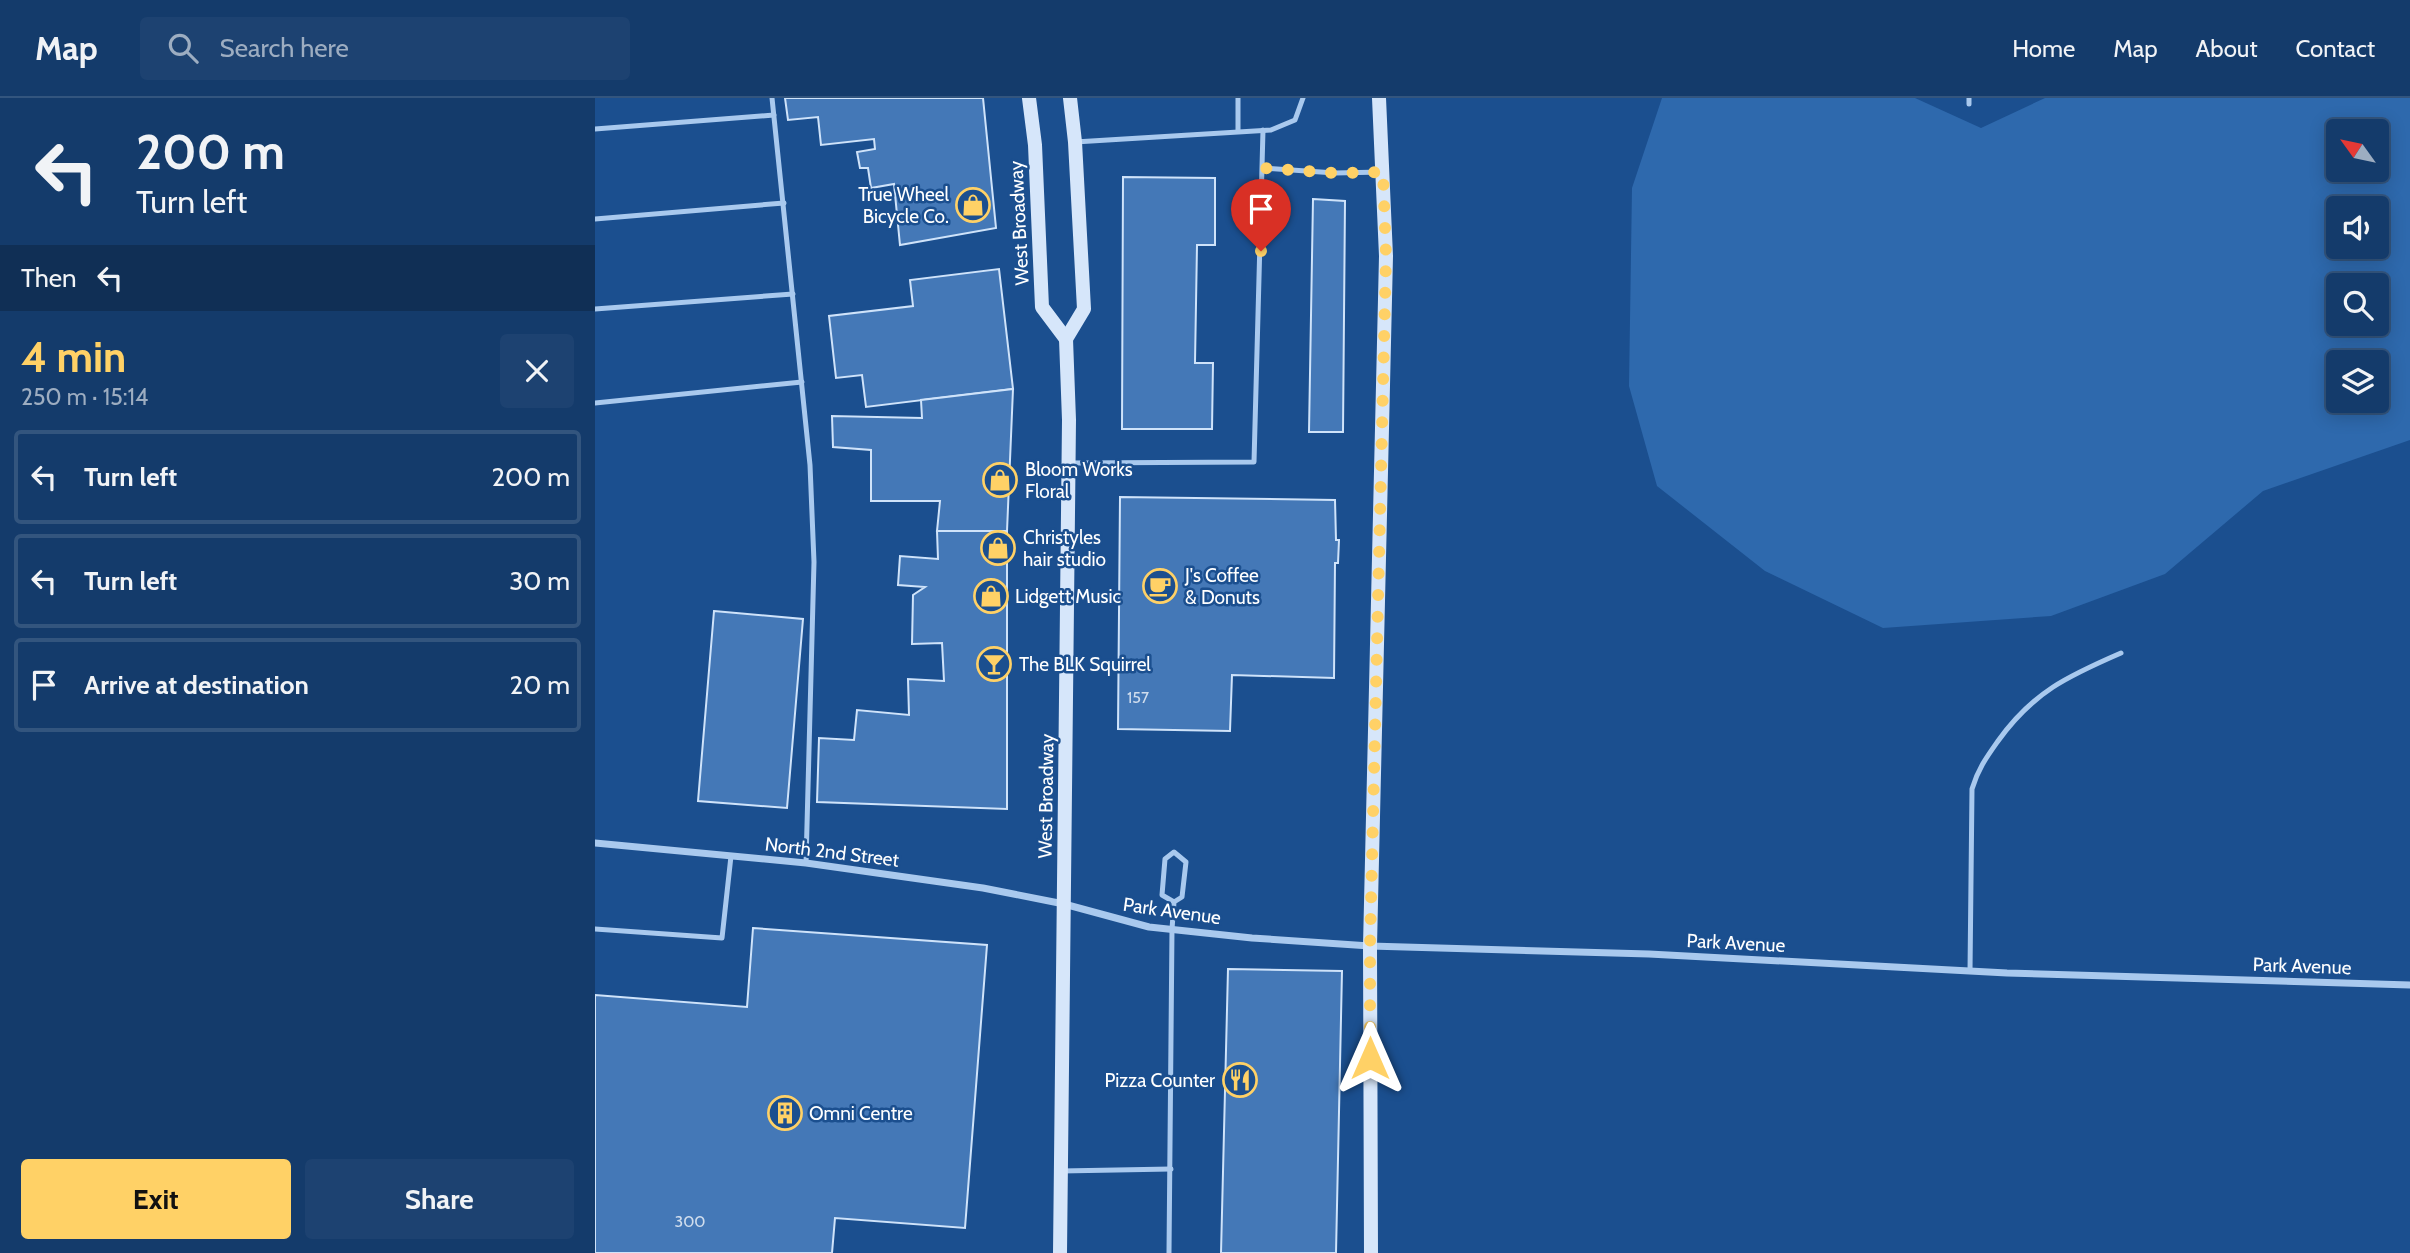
<!DOCTYPE html>
<meta charset="utf-8">
<style>
:root{--surface:#143b6b;--page:#1d4271;--text:#f1f3f6;--muted:#9dadc1;--line:#33557e;--accent:#ffd166}
body{margin:0;font-family:Cabin,sans-serif;background:var(--page);color:var(--text);height:100vh;display:flex;flex-direction:column;font-size:26px;white-space:nowrap}
*{box-sizing:border-box;margin:0}
p{font-size:23px;color:var(--muted)}
.icon{flex:none;width:38px;height:38px;fill:none;stroke:currentColor;stroke-width:2;stroke-linecap:round;stroke-linejoin:round}
.map{position:relative;flex:1;overflow:hidden}
.drawer{display:flex;flex-direction:column;background:var(--surface);width:595px}
.drawer>*{flex:none}
.guide{background:#143b6b;color:var(--text);overflow:hidden}
.needle{width:46px;rotate:303deg}
.buttons{position:absolute;left:1731px;top:21px;display:grid;gap:14px}
.buttons a{display:grid;place-items:center;width:63px;height:63px;border-radius:7px;background:var(--surface);box-shadow:0 4px 18px #0003,0 0 0 2px var(--line);font-size:35px}
.pin{position:absolute;display:grid;place-items:center;width:60px;height:60px;color:#fff;margin:-72px -30px;border-radius:50% 50% 50% 0;rotate:-45deg;box-shadow:0 0 7px #0007}
.pin .icon{rotate:45deg}
.me{position:absolute;width:77px;margin:-38px;rotate:0deg;stroke-linejoin:round;filter:drop-shadow(0 0 5px #0008)}
.turn{display:flex;align-items:center;gap:24px;height:147px;padding:0 21px;font-size:32px}
.turn .icon{width:91px;height:91px;stroke-width:2.5}
.turn b{display:block;font-size:49px;line-height:60px}
.then{display:flex;align-items:center;height:66px;padding:0 21px;background:#0003;gap:14px;font-size:26px}
.round{display:grid;place-items:center;flex:none;width:74px;height:74px;border-radius:7px;background:var(--page)}
.head{display:flex;align-items:center;justify-content:space-between;height:119px;padding:0 21px}
h1{font-size:42px;font-weight:800;line-height:52px;color:var(--accent)}
.button{display:flex;gap:14px;margin-top:auto;padding:14px 21px}
.button a{flex:1;height:80px;border-radius:7px;background:var(--accent);color:#111;font-size:28px;font-weight:800;line-height:80px;text-align:center}
.button a+a{background:var(--page);color:var(--text)}
ul{padding:0;list-style:none}
li{display:flex;align-items:center;gap:21px;height:94px;margin:0 14px 10px;padding:0 7px;border:4px solid var(--line);border-radius:7px}
li div{flex:1}
li b{display:block;font-size:26px}
li em{font-style:normal}
header{display:flex;align-items:center;gap:42px;box-sizing:border-box;height:98px;padding:0 35px;background:var(--surface);border-bottom:2px solid var(--line)}
header strong{font-size:33px}
nav{display:flex;gap:38px;margin-inline-start:auto;font-size:24px}
.search{width:490px;height:63px;background:var(--page);display:flex;align-items:center;gap:18px;box-sizing:border-box;padding:0 24px;border-radius:7px;color:var(--muted);font-size:26px}
main{display:flex;flex:1;min-height:0}
.map>svg:first-child{display:block}
</style>
<header>
<strong>Map</strong>
<div class="search"><svg class="icon" aria-label="search" viewBox="0 0 24 24"><circle cx="10" cy="10" r="6"/><path d="M15 15l6 6"/></svg>Search here</div>
<nav><a>Home</a><a>Map</a><a>About</a><a>Contact</a></nav>
</header>
<main>
<section class="drawer">
<div class="guide">
<div class="turn"><svg class="icon" aria-label="left" viewBox="0 0 24 24"><path d="M17 20v-9H6M10 6l-5 5 5 5"/></svg><div><b>200 m</b>Turn left</div></div>
<div class="then">Then<svg class="icon" aria-label="left" viewBox="0 0 24 24"><path d="M17 20v-9H6M10 6l-5 5 5 5"/></svg></div>
</div>
<div class="head"><div><h1>4 min</h1><p>250 m · 15:14</p></div><a class="round"><svg class="icon" aria-label="close" viewBox="0 0 24 24"><path d="M6 6l12 12M18 6L6 18"/></svg></a></div>
<ul>
<li><svg class="icon" aria-label="left" viewBox="0 0 24 24"><path d="M17 20v-9H6M10 6l-5 5 5 5"/></svg><div><b>Turn left</b></div><em>200 m</em></li>
<li><svg class="icon" aria-label="left" viewBox="0 0 24 24"><path d="M17 20v-9H6M10 6l-5 5 5 5"/></svg><div><b>Turn left</b></div><em>30 m</em></li>
<li><svg class="icon" aria-label="arrive" viewBox="0 0 24 24"><path d="M6 21V4h12l-3 4 3 4H6"/></svg><div><b>Arrive at destination</b></div><em>20 m</em></li>
</ul>
<div class="button"><a>Exit</a><a>Share</a></div>
</section>
<div class="map">
<svg width="1815" height="1155" viewBox="0 0 1815 1155">
<rect width="100%" height="100%" fill="#1b4f8f"/>
<path fill="#2e69ad" fill-rule="evenodd" d="M1067,0h253l66,30 64,-30h365v342l-147,51 -98,83 -114,42 -168,12 -118,-57 -108,-85 -28,-100 3,-198zM1743,33h39v39h-39zM1743,110h39v39h-39zM1743,187h39v39h-39zM1743,264h39v39h-39z"/>
<g fill="#4478b7" stroke="#cfe3fa" stroke-width="2">
<polygon points="190,0 388,0 401,130 305,147 299,86 276,90 273,70 265,70 262,54 280,51 279,41 226,47 223,19 193,22"/>
<polygon points="528,79 620,80 620,147 602,147 600,265 618,265 617,331 527,331"/>
<polygon points="718,101 750,103 748,334 714,334"/>
<polygon points="404,171 418,291 271,309 267,277 241,280 234,218 318,208 315,182"/>
<polygon points="418,291 412,433 342,433 345,403 276,403 276,352 238,349 237,318 327,320 326,302"/>
<polygon points="525,399 740,402 741,442 744,442 743,465 740,465 739,580 637,577 635,633 523,631"/>
<polygon points="342,433 412,433 412,711 222,704 224,640 259,642 262,612 314,617 313,581 349,583 347,545 317,546 318,497 330,489 303,487 305,458 343,461"/>
<polygon points="119,513 208,521 192,710 103,703"/>
<polygon points="158,830 392,847 370,1130 240,1120 237,1155 0,1155 0,897 152,909"/>
<polygon points="633,871 747,873 741,1155 626,1155"/>
</g>
<g fill="none" stroke-linecap="round" stroke-linejoin="round">
<g stroke="#a9c9ee" stroke-width="5">
<polyline points="177,0 215,367 219,464 211,765"/>
<polyline points="643,0 643,33"/>
<polyline points="1374,6 1374,0"/>
<polyline points="0,31 179,17"/>
<polyline points="480,44 676,32 700,22 708,0"/>
<polyline points="668,70 740,75 787,74"/>
<polyline points="0,121 189,105"/>
<polyline points="0,211 198,196"/>
<polyline points="0,305 207,284"/>
<polyline points="476,365 659,364 668,32"/>
<polyline points="0,831 127,840 136,758"/>
<path d="M1375,873l2,-182c6,-20 14,-31 26,-48 35,-49 70,-65 123,-88"/>
<polyline points="466,1073 576,1071"/>
<polyline points="574,1155 577,831 579,804 587,799 591,764 579,754 570,761 567,797 579,804"/>
</g>
<polyline stroke="#a9c9ee" stroke-width="7" points="0,745 211,765 388,790 469,806 554,829 657,840 775,848 1054,856 1412,875 1815,887"/>
<g stroke="#d6e6fa" stroke-width="14">
<polyline points="434,0 440,47 447,209 471,241"/>
<polyline points="465,1155 474,322 471,241 489,211 480,44 475,0"/>
<polyline points="776,1155 775,848 791,158 784,0"/>
</g>
</g>
<g fill="none" stroke-linecap="round" stroke-linejoin="round">
<polyline stroke="#ffd166" stroke-width="12" stroke-dasharray="0 21.6" points="666,153 668,70 740,75 788,74 791,158 775,848 775,960"/>
</g>
<defs>
<g id="shop-ring" transform="scale(1.75)"><circle r="9.5" fill="#1b4f8f" stroke="#ffd166" stroke-width="1.5"/><path d="M-5-2.5h2.3a2.7 3.5 0 0 1 5.4 0H5L5.5 6h-11ZM-1.5-2.5h3a1.5 2.3 0 0 0-3 0Z" fill="#ffd166"/></g>
<g id="cafe-ring" transform="scale(1.75)"><circle r="9.5" fill="#1b4f8f" stroke="#ffd166" stroke-width="1.5"/><path d="M-5.5-4.5H6V0H3Q3 3.5 0 3.5H-2.5Q-5.5 3.5-5.5 0ZM3-3.2v2h1.7v-2ZM-6 4.5H4V6H-6Z" fill="#ffd166"/></g>
<g id="bar-ring" transform="scale(1.75)"><circle r="9.5" fill="#1b4f8f" stroke="#ffd166" stroke-width="1.5"/><path d="M-6-5H6L.8 .8V4.5H3.5V6h-7V4.5H-.8V.8Z" fill="#ffd166"/></g>
<g id="restaurant-ring" transform="scale(1.75)"><circle r="9.5" fill="#1b4f8f" stroke="#ffd166" stroke-width="1.5"/><path d="M-5-6h1v4h1v-4h1v4h1v-4h1v5L-1.5 .5V6h-2V.5L-5-1ZM5-6V6H3V1.5H1.5Q1.5-4 5-6Z" fill="#ffd166"/></g>
<g id="building-ring" transform="scale(1.75)"><circle r="9.5" fill="#1b4f8f" stroke="#ffd166" stroke-width="1.5"/><path d="M-4-6H4V6H1V3H-1V6H-4ZM-2.5-4.3h1.7v1.8h-1.7ZM.8-4.3h1.7v1.8H.8ZM-2.5-1h1.7V.8h-1.7ZM.8-1h1.7V.8H.8Z" fill="#ffd166"/></g>
</defs>
<g fill-rule="evenodd">
<use href="#shop-ring" x="378" y="107"/>
<use href="#shop-ring" x="405" y="382"/>
<use href="#shop-ring" x="403" y="450"/>
<use href="#cafe-ring" x="565" y="488"/>
<use href="#shop-ring" x="396" y="498"/>
<use href="#bar-ring" x="399" y="566"/>
<use href="#restaurant-ring" x="645" y="982"/>
<use href="#building-ring" x="190" y="1015"/>
</g>
<g text-anchor="middle" dominant-baseline="central" stroke-width="5" stroke-linejoin="round" paint-order="stroke">
<g font-size="16" fill="#d0dded">
<text x="543" y="599">157</text>
<text x="95" y="1123">300</text>
</g>
<g font-size="19" fill="#fff" stroke="#1b4f8f" text-anchor="start">
<text x="354" y="96" text-anchor="end">True Wheel<tspan x="354" dy="22">Bicycle Co.</tspan></text>
<text x="430" y="371">Bloom Works<tspan x="430" dy="22">Floral</tspan></text>
<text x="428" y="439">Christyles<tspan x="428" dy="22">hair studio</tspan></text>
<text x="590" y="477">J's Coffee<tspan x="590" dy="22">&amp; Donuts</tspan></text>
<text x="420" y="498">Lidgett Music</text>
<text x="424" y="566">The BLK Squirrel</text>
<text x="620" y="982" text-anchor="end">Pizza Counter</text>
<text x="214" y="1015">Omni Centre</text>
</g>
<g font-size="19" fill="#fff" stroke="#1b4f8f">
<text transform="translate(424 125) rotate(-93)">West Broadway</text>
<text transform="translate(451 698) rotate(-89)">West Broadway</text>
<text transform="translate(237 754) rotate(7)">North 2nd Street</text>
<text transform="translate(577 813) rotate(8)">Park Avenue</text>
<text transform="translate(1141 845) rotate(3)">Park Avenue</text>
<text transform="translate(1707 868) rotate(2)">Park Avenue</text>
</g>
</g>
</svg>
<div class="buttons">
<a><svg class="needle" viewBox="-14 -14 28 28"><path d="M0-13l5 13h-10z" fill="#e53935"/><path d="M0 13l5-13h-10z" fill="#9dadc1"/></svg></a>
<a><svg class="icon" aria-label="sound" viewBox="0 0 24 24"><path d="M4 9h4l5-4v14l-5-4H4zM17 9q2 3 0 6"/></svg></a>
<a><svg class="icon" aria-label="search" viewBox="0 0 24 24"><circle cx="10" cy="10" r="6"/><path d="M15 15l6 6"/></svg></a>
<a><svg class="icon" aria-label="layers" viewBox="0 0 24 24"><path d="M12 4l9 5-9 5-9-5zM3 14l9 5 9-5"/></svg></a>
</div>
<div class="pin" style="left:666px;top:153px;background:#d93025"><svg class="icon" aria-label="arrive" viewBox="0 0 24 24"><path d="M6 21V4h12l-3 4 3 4H6"/></svg></div>
<svg class="me" style="left:775px;top:960px" viewBox="-20 -20 40 40"><path d="M0-17L14 15 0 8-14 15z" fill="#ffd166" stroke="#fff" stroke-width="4"/></svg>
</div>
</main>
